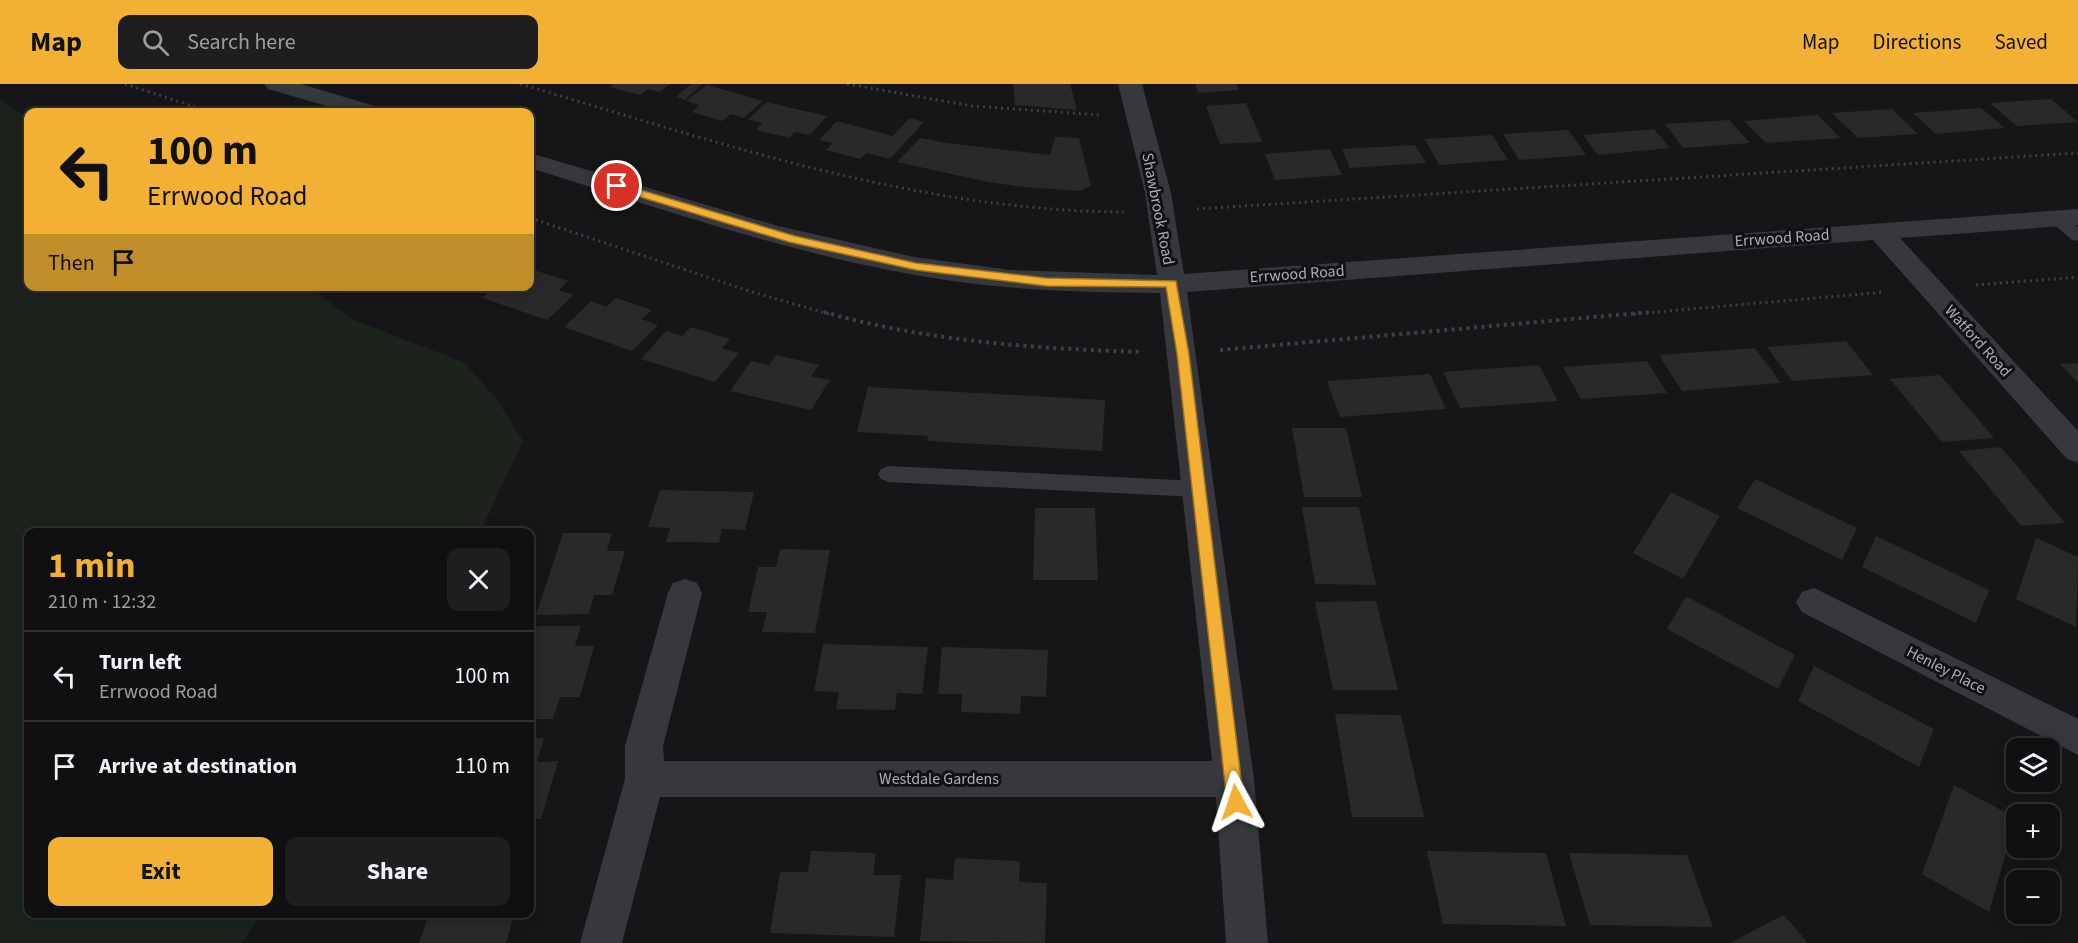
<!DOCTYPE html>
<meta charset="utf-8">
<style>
:root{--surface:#101012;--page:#1e1e20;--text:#f1f3f6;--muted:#9c9d9f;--line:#303032;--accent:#f2b134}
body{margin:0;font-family:"Source Sans 3",sans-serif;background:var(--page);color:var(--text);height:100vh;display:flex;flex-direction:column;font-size:22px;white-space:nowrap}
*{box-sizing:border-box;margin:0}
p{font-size:20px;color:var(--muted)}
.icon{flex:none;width:33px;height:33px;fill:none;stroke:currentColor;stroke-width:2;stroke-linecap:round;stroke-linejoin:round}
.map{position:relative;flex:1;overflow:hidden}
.panel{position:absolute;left:24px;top:444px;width:510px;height:390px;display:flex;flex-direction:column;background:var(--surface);border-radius:12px;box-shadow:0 3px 15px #0003,0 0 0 2px var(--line)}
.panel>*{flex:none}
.top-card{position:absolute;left:24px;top:24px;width:510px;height:183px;border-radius:12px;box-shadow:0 3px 15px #0003,0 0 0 2px var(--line);background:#f2b134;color:#111;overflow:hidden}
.fabs{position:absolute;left:2006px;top:654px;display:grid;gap:12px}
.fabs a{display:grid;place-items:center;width:54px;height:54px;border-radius:12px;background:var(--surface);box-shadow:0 3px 15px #0003,0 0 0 2px var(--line);font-size:30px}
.pin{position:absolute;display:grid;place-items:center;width:51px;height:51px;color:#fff;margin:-26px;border:3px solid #fff;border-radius:50%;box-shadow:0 2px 6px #0007}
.me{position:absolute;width:66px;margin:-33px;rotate:355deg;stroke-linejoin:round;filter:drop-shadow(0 0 4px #0008)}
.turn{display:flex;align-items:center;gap:21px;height:126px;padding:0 24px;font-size:27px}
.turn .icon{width:78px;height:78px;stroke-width:2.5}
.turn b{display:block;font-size:42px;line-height:51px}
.then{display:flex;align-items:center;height:57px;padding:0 24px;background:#0003;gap:12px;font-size:22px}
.round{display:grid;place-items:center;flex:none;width:63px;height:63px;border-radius:12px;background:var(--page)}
.head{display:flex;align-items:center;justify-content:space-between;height:102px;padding:0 24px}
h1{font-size:36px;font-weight:700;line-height:45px;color:var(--accent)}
.cta{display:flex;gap:12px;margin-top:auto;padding:12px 24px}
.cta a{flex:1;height:69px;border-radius:12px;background:var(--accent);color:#111;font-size:24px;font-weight:700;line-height:69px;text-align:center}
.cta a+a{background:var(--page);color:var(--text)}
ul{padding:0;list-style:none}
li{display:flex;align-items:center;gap:18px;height:90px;padding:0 24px;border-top:2px solid var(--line)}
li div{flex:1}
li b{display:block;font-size:22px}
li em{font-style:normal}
header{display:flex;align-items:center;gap:36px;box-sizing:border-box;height:84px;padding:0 30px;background:var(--accent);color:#111}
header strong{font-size:28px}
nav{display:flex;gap:33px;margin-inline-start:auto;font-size:21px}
.search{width:420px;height:54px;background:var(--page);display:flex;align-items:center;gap:15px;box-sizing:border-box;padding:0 21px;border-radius:12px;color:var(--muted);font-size:22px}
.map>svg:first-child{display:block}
</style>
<header>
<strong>Map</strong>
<div class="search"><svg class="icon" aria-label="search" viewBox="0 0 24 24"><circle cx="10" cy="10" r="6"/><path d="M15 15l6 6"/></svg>Search here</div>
<nav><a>Map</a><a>Directions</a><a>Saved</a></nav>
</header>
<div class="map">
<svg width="2078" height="859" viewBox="0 0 2078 859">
<rect width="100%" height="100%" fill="#161618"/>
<polygon fill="#1c231d" points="0,15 28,34 28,202 309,203 352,235 465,279 497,316 523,357 480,448 28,448 28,830 262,830 241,859 0,859"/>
<g fill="#29292c">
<polygon points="613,0 670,0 660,8 647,5 640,11 610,3"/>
<polygon points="691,0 702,0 685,16 676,13"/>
<polygon points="1013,0 1070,0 1077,26 1015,21"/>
<polygon points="1195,0 1236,0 1239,6 1198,9"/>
<polygon points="707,1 763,17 743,34 730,30 722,37 692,28 699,21 686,17"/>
<polygon points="2051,15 2078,38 2017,42 1990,19"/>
<polygon points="767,18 796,25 827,32 810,51 795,48 789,54 756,46 762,39 748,36"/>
<polygon points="1246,19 1262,58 1220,60 1206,22"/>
<polygon points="1981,24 2005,44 1936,50 1913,29"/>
<polygon points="1892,25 1918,50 1858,54 1832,29"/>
<polygon points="1818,31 1840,54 1766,59 1744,37"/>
<polygon points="910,34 924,38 890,75 867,69 860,75 826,66 833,59 819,56 837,37 893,52"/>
<polygon points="1729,36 1750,59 1683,64 1665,40"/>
<polygon points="1654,45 1670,64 1598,71 1583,51"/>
<polygon points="1568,46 1586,71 1519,76 1503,50"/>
<polygon points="1492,51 1508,76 1439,81 1425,55"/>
<polygon points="1055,53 1079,54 1091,102 1079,107 1024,103 988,98 897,78 920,54 947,59 1050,71"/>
<polygon points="1415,61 1426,79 1350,84 1342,65"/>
<polygon points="1330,65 1342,91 1275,96 1265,70"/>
<polygon points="534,186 568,197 559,206 574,211 547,236 482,214 494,202 530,202 530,189"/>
<polygon points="616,214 652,226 642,235 658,241 632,267 564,243 591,217 606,223"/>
<polygon points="691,243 730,255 722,264 739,269 715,298 641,275 666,247 682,252"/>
<polygon points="1846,257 1873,291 1792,297 1767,263"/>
<polygon points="1755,264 1781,299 1682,307 1659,271"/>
<polygon points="776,271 819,281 811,292 830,296 811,326 730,307 751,277 769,281"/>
<polygon points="1647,277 1667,309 1581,315 1563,283"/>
<polygon points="2078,279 2078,299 2060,280"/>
<polygon points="1539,281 1558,317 1460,324 1443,288"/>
<polygon points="1430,290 1446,325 1340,333 1327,297"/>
<polygon points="1940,291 1994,354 1942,358 1890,295"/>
<polygon points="868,303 1105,316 1102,367 927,357 928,352 857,348"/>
<polygon points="1292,344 1346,344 1362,413 1304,413"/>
<polygon points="2001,363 2065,439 2021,442 1959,367"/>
<polygon points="1755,395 1857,444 1842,476 1737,424"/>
<polygon points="660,406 754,408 745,446 722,445 719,459 693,458 666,458 670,444 648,443"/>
<polygon points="1671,408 1720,432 1683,495 1633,469"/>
<polygon points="1302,423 1359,423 1376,501 1315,500"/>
<polygon points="1035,424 1095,424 1098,496 1033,496"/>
<polygon points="563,449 612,449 607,467 625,467 612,511 594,511 589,530 536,531"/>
<polygon points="1876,452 1989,506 1976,539 1862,483"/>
<polygon points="2036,454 2078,473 2076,543 2016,515"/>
<polygon points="780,465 830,466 815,549 762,548 767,528 748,528 758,483 776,483"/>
<polygon points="1686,512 1795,571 1778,605 1667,545"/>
<polygon points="1376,517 1398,606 1333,606 1315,518"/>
<polygon points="530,542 581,542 575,562 594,562 580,613 560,613 553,635 530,635"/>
<polygon points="823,560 928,563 922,610 897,609 895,626 836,625 839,608 814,607"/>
<polygon points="942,563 1048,566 1046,613 1021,612 1020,630 961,628 962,610 938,610"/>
<polygon points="1814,582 1934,645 1919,683 1798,617"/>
<polygon points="1335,630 1401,631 1424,733 1352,733"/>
<polygon points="530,654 544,654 537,678 558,677 541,735 530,735"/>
<polygon points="1954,701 2016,734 1989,828 1922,790"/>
<polygon points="811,767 876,769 873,791 901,791 894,853 770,849 780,788 808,788"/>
<polygon points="1427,767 1546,769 1566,842 1443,840"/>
<polygon points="1569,769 1687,771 1713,843 1590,841"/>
<polygon points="955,774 1020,777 1019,798 1047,799 1045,859 920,857 926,794 953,796"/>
<polygon points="429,830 514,830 506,859 419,859"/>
<polygon points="1784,831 1808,859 1730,859"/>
</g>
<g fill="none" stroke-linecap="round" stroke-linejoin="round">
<g stroke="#3d3f44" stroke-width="3" stroke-dasharray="2 4" stroke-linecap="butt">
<polyline points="125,0 211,28"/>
<path d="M520,0c198,58 396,127 604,128"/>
<polyline points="847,0 972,22 1100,31"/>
<polyline points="1197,125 2078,69"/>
<polyline points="530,134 752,208 829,230"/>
<polyline points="1976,201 2078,193"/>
<polyline points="1634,230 1885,208"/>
</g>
<g stroke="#3d3f44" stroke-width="4" stroke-dasharray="3 4.5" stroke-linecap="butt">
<path d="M824,228c100,29 215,37 319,40"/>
<polyline points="1220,266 1651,228"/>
</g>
<g fill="#37383d" fill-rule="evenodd">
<polygon points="2057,129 2078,143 2078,157 2072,156 2051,138 2049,134"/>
<polygon points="888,382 1197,397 1204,399 1207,405 1204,411 1197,413 888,398 881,395 878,390 881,385"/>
</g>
<g fill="#37383d" fill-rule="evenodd">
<polygon points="264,0 301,0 378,23 382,28 347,28 268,5"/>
<path d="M1118,0h24l29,109 13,81 894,-65v16l-178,13 178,193v32l-11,-4 -194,-219 -686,52 67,487 14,164h-42l-10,-146h-556l-38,146h-42l45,-164v-33l43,-153 5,-10 12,-4 12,4 5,10 -39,153 1,15h548l-52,-468c-72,-1 -143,-2 -214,-13 -142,-21 -280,-70 -416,-112v-15l248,73 136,31 96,13 147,5 -12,-82z"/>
<polygon points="1814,504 2078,635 2078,671 1802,528 1796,518 1802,508"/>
</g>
</g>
<polygon fill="#f2b134" stroke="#9d7322" stroke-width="1.5" points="617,99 795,152 916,179 1046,194 1176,197 1189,270 1244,718 1241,724 1236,726 1230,724 1227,718 1177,270 1166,203 1046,202 916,186 789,158 614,105 612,102"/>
<g text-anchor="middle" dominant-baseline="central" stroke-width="6" stroke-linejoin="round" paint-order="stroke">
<g font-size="16" fill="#a8adb8" stroke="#111113">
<text transform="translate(1158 125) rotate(79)">Shawbrook Road</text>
<text transform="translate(1782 154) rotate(-4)">Errwood Road</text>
<text transform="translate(1297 190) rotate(-4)">Errwood Road</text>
<text transform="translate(1978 257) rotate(48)">Watford Road</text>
<text transform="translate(1946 586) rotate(27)">Henley Place</text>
<text x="939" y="695">Westdale Gardens</text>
</g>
</g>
</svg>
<div class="fabs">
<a><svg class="icon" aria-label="layers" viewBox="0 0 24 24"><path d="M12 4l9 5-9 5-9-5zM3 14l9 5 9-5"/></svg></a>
<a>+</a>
<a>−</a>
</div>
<div class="pin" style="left:617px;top:102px;background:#d93025"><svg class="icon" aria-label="arrive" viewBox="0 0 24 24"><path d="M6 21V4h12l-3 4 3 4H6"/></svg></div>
<svg class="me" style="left:1236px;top:718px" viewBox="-20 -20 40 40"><path d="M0-17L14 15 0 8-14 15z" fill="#f2b134" stroke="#fff" stroke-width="4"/></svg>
<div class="top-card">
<div class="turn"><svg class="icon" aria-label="left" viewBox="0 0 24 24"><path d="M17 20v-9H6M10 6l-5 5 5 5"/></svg><div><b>100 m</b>Errwood Road</div></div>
<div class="then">Then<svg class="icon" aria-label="arrive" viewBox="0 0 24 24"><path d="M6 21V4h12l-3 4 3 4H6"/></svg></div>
</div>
<section class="panel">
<div class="head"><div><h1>1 min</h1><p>210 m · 12:32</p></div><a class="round"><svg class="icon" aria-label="close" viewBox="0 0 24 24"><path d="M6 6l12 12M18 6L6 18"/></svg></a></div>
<ul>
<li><svg class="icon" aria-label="left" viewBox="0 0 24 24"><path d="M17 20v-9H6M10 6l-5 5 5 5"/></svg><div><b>Turn left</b><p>Errwood Road</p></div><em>100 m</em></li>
<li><svg class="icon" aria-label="arrive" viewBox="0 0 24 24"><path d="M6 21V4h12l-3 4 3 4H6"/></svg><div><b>Arrive at destination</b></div><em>110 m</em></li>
</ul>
<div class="cta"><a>Exit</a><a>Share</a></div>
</section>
</div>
